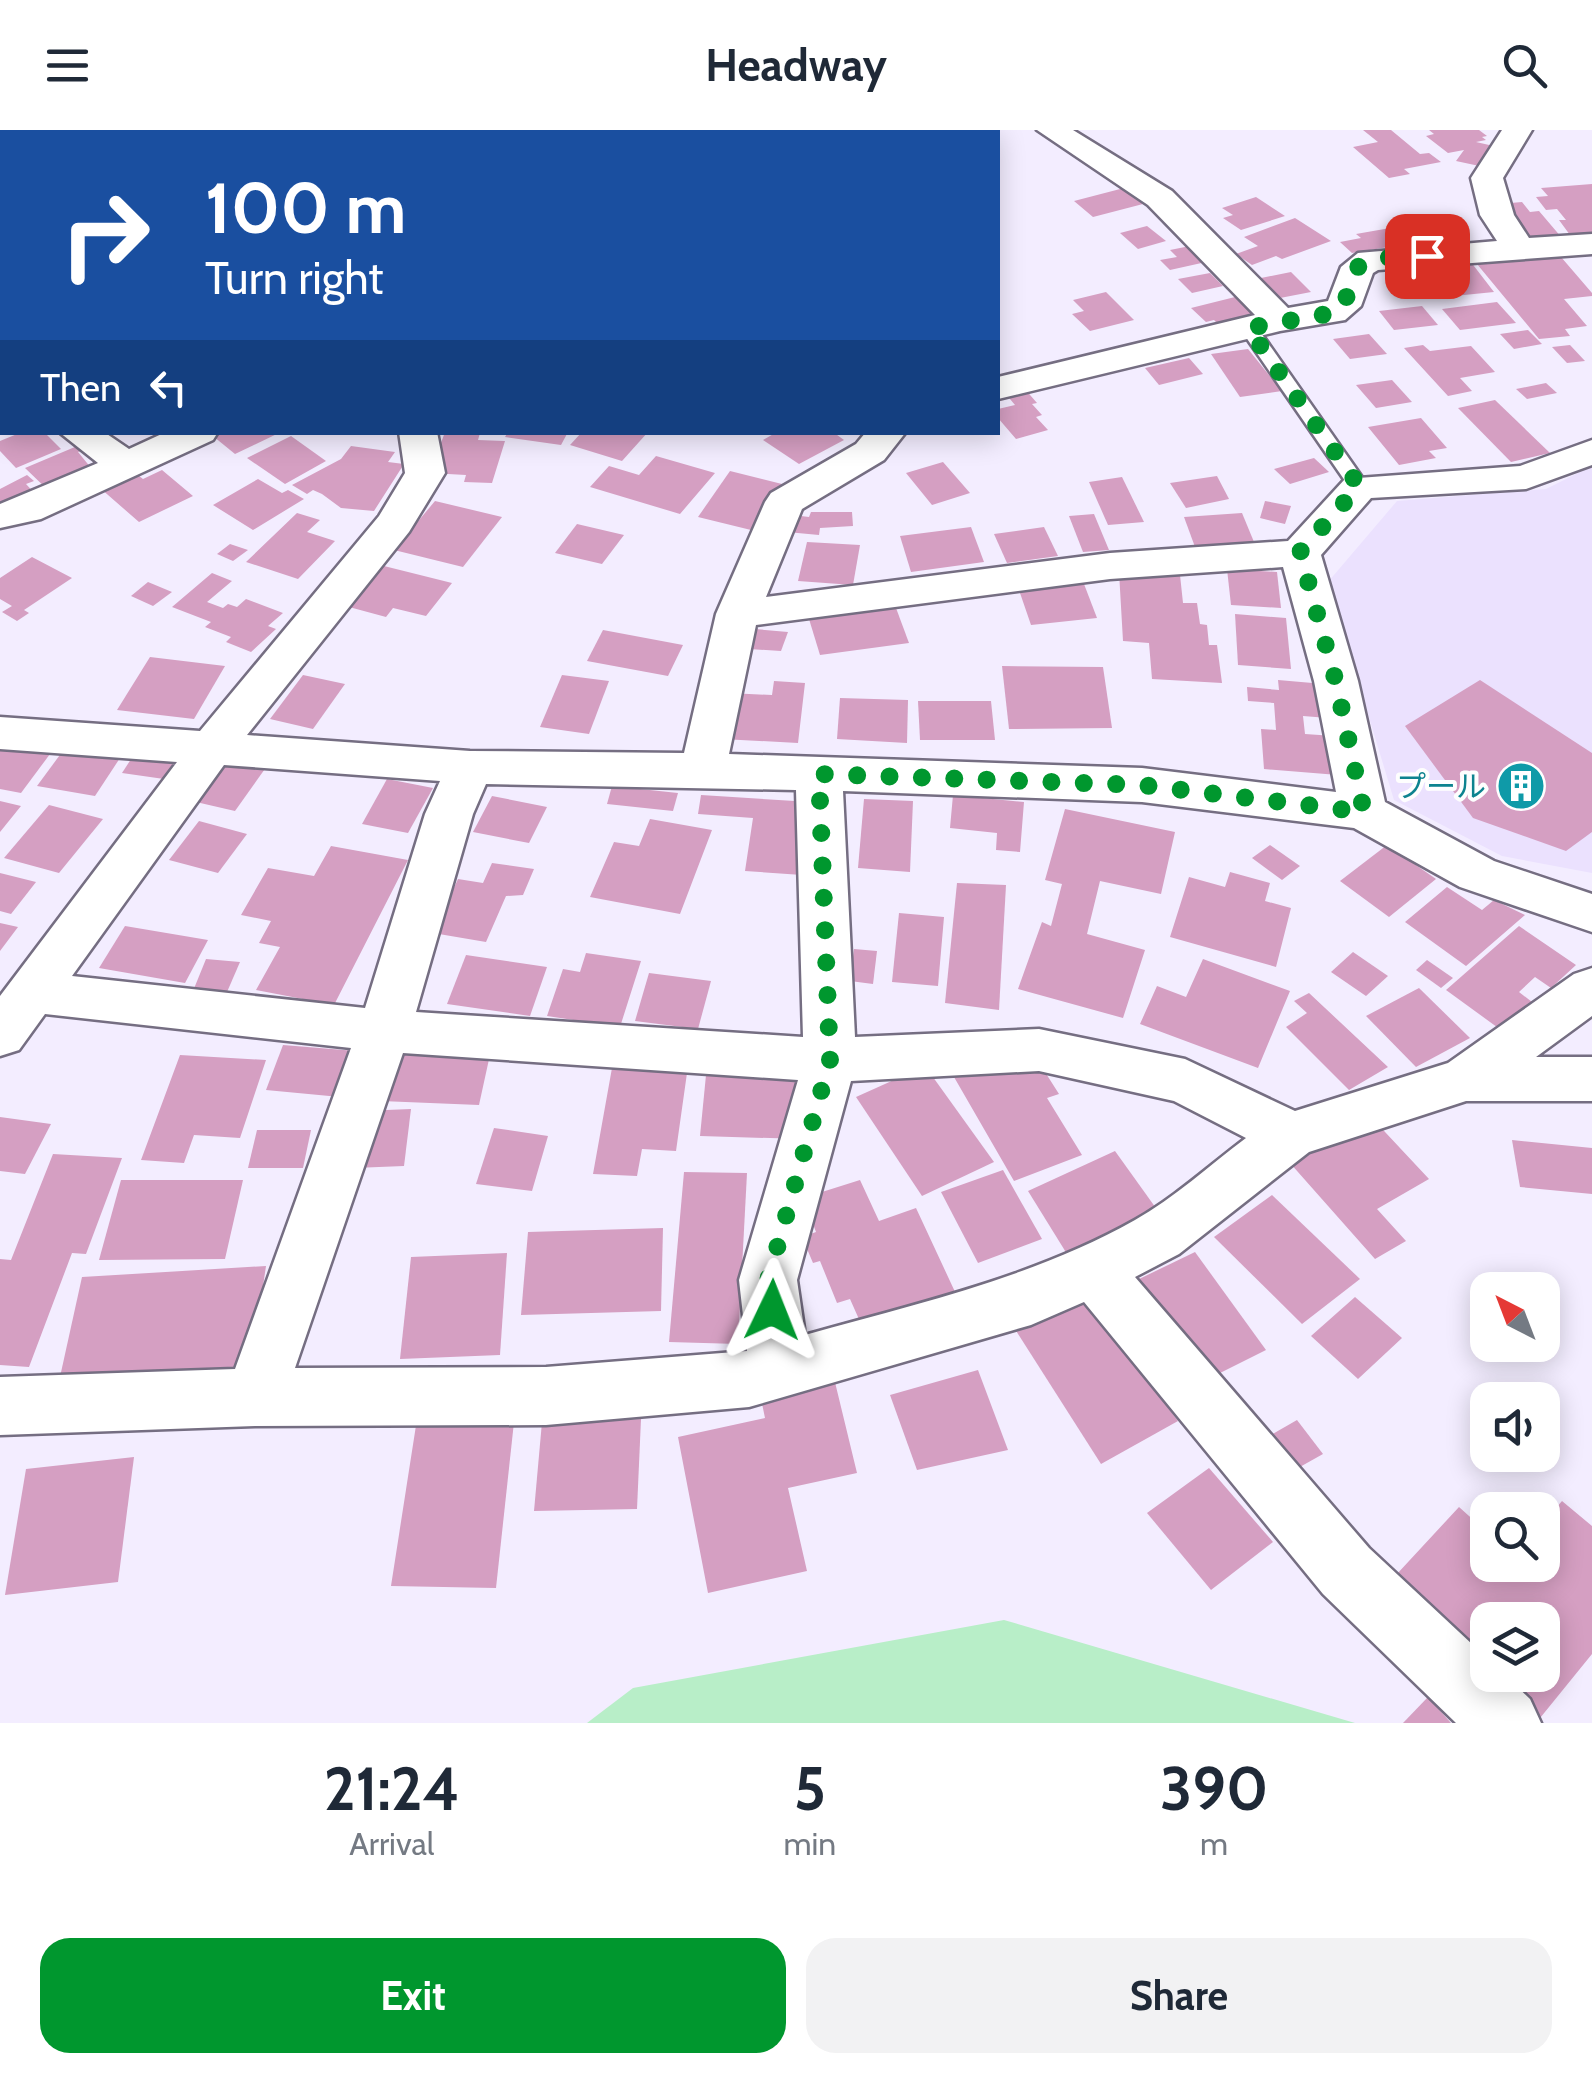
<!DOCTYPE html>
<meta charset="utf-8">
<style>
:root{--surface:#fff;--page:#f2f2f3;--text:#1f2937;--muted:#747a83;--accent:#00972e}
body{margin:0;font-family:Cabin,"Noto Sans JP",sans-serif;background:var(--page);color:var(--text);height:100vh;display:flex;flex-direction:column;font-size:38px;white-space:nowrap}
*{box-sizing:border-box;margin:0}
p{font-size:32px;color:var(--muted)}
.icon{flex:none;width:55px;height:55px;fill:none;stroke:currentColor;stroke-width:2;stroke-linecap:round;stroke-linejoin:round}
.map{position:relative;height:1593px;overflow:hidden}
.panel{display:flex;flex-direction:column;background:var(--surface);flex:1}
.panel>*{flex:none}
.top-card{position:absolute;left:0px;top:0px;width:1000px;height:305px;box-shadow:0 5px 25px #0003;background:#1a4fa0;color:#fff;overflow:hidden}
.needle{width:65px;rotate:318deg}
.tools{position:absolute;left:1470px;top:1142px;display:grid;gap:20px}
.tools a{display:grid;place-items:center;width:90px;height:90px;border-radius:20px;background:var(--surface);box-shadow:0 5px 25px #0003;font-size:50px}
.pin{position:absolute;display:grid;place-items:center;width:85px;height:85px;color:#fff;margin:-42px;border-radius:20px;box-shadow:0 5px 15px #0006}
.me{position:absolute;width:110px;margin:-55px;rotate:2deg;stroke-linejoin:round;filter:drop-shadow(0 0 8px #0008)}
.turn{display:flex;align-items:center;gap:35px;height:210px;padding:0 40px;font-size:45px}
.turn .icon{width:130px;height:130px;stroke-width:2.5}
.turn b{display:block;font-size:70px;line-height:85px}
.then{display:flex;align-items:center;height:95px;padding:0 40px;background:#0003;gap:20px;font-size:38px}
.eta{display:flex;justify-content:space-evenly;align-items:center;height:170px;text-align:center}
.eta b{font-size:60px;font-weight:700;line-height:70px}
.action{display:flex;gap:20px;margin-top:auto;padding:20px 40px}
.action a{flex:1;height:115px;border-radius:30px;background:var(--accent);color:#fff;font-size:40px;font-weight:700;line-height:115px;text-align:center}
.action a+a{background:var(--page);color:var(--text)}
header{display:flex;justify-content:space-between;align-items:center;height:130px;padding:0 40px;background:var(--surface);font-size:45px;font-weight:700}
.map>svg:first-child{display:block}
</style>
<header><svg class="icon" aria-label="menu" viewBox="0 0 24 24"><path d="M4 6h16M4 12h16M4 18h16"/></svg>Headway<svg class="icon" aria-label="search" viewBox="0 0 24 24"><circle cx="10" cy="10" r="6"/><path d="M15 15l6 6"/></svg></header>
<div class="map">
<svg width="1592" height="1593" viewBox="0 0 1592 1593">
<rect width="100%" height="100%" fill="#f3edff"/>
<polygon fill="#ebe1fe" points="1592,336 1592,743 1502,726 1394,670 1328,452 1397,371 1546,359"/>
<polygon fill="#b8eec8" points="1004,1490 1355,1593 587,1593 633,1558"/>
<g fill="#d59fc2" fill-rule="evenodd">
<polygon points="1363,0 1391,0 1420,24 1429,23 1441,32 1404,39 1410,44 1389,48 1353,17 1378,12"/>
<polygon points="1429,0 1479,0 1487,6 1482,7 1486,10 1476,12 1498,17 1484,37 1456,31 1464,20 1448,23 1426,6 1434,4"/>
<polygon points="1592,54 1592,103 1570,105 1559,90 1566,90 1557,79 1546,80 1536,67 1548,66 1541,58"/>
<polygon points="1124,58 1143,74 1093,87 1074,71"/>
<polygon points="1256,67 1285,86 1241,100 1223,88 1233,85 1222,78"/>
<polygon points="1522,72 1530,82 1539,81 1562,108 1530,111 1499,74"/>
<polygon points="1295,88 1331,111 1282,129 1276,126 1252,135 1236,124 1258,116 1244,107"/>
<polygon points="1147,96 1166,111 1138,119 1120,103"/>
<polygon points="1396,97 1412,113 1352,123 1340,112 1361,108 1356,104"/>
<polygon points="1190,116 1206,132 1170,140 1160,130 1177,127 1170,120"/>
<polygon points="1555,120 1592,163 1592,166 1564,169 1587,196 1565,199 1570,206 1539,209 1472,128"/>
<polygon points="1467,127 1494,162 1424,169 1408,148 1398,149 1387,135"/>
<polygon points="1291,142 1311,162 1280,168 1261,148"/>
<polygon points="1210,143 1223,156 1192,163 1178,149"/>
<polygon points="1106,162 1134,190 1090,201 1072,184 1084,181 1073,170"/>
<polygon points="1235,167 1255,185 1218,194 1214,190 1206,192 1191,178"/>
<polygon points="1497,172 1516,193 1460,200 1442,179"/>
<polygon points="1422,176 1438,195 1394,200 1379,181"/>
<polygon points="1528,200 1542,214 1514,219 1500,204"/>
<polygon points="1369,204 1387,224 1350,229 1333,209"/>
<polygon points="1423,215 1430,221 1471,216 1495,242 1460,248 1472,261 1448,266 1404,218"/>
<polygon points="1570,215 1585,231 1567,233 1552,217"/>
<polygon points="1248,219 1282,261 1240,267 1211,224"/>
<polygon points="1189,228 1203,244 1159,255 1145,238"/>
<polygon points="1392,250 1412,272 1376,278 1356,255"/>
<polygon points="1546,253 1557,263 1527,269 1516,259"/>
<polygon points="1024,258 1037,273 1032,274 1042,285 1036,287 1048,300 1016,309 998,288 998,279 1015,275 1005,263"/>
<polygon points="1495,270 1550,323 1511,332 1458,278"/>
<polygon points="1421,288 1447,318 1429,321 1436,328 1399,335 1368,297"/>
<polygon points="22,302 44,302 61,319 16,338 0,321 0,311"/>
<polygon points="208,302 281,302 235,324"/>
<polygon points="445,302 480,303 478,310 505,311 492,353 464,352 466,345 430,343"/>
<polygon points="508,302 568,302 561,315 505,307"/>
<polygon points="582,302 648,302 622,331 570,315"/>
<polygon points="777,302 833,302 844,310 799,334 763,310"/>
<polygon points="291,306 326,331 285,354 247,328"/>
<polygon points="82,314 87,319 78,322 96,344 51,363 25,338"/>
<polygon points="351,316 395,322 388,332 404,334 374,381 341,378 322,364 313,360 307,364 292,355 341,329"/>
<polygon points="656,326 715,343 680,384 590,357 609,336 639,345"/>
<polygon points="1314,328 1329,342 1290,354 1274,339"/>
<polygon points="943,332 970,363 932,375 906,343"/>
<polygon points="162,340 193,366 139,392 100,358 134,342 143,349"/>
<polygon points="730,341 782,354 751,400 698,387"/>
<polygon points="27,345 34,351 26,354 38,367 0,380 0,359"/>
<polygon points="1217,346 1229,369 1186,378 1170,353"/>
<polygon points="1122,347 1144,392 1108,395 1089,352"/>
<polygon points="258,349 282,363 288,360 304,369 253,400 213,375"/>
<polygon points="435,371 502,387 463,437 394,420"/>
<polygon points="1265,371 1291,376 1285,394 1260,388"/>
<polygon points="811,382 852,382 853,396 820,398 819,405 787,402 793,385 809,387"/>
<polygon points="297,383 320,390 307,402 335,411 298,449 246,432"/>
<polygon points="1242,383 1254,412 1195,417 1184,387"/>
<polygon points="1094,384 1109,420 1083,422 1069,386"/>
<polygon points="577,394 624,405 602,434 555,423"/>
<polygon points="971,397 984,432 911,442 900,406"/>
<polygon points="1044,397 1058,426 1007,433 994,404"/>
<polygon points="807,412 860,415 853,455 798,451"/>
<polygon points="230,414 248,420 233,431 217,424"/>
<polygon points="32,427 72,448 24,480 29,483 17,491 2,482 12,476 0,469 0,448"/>
<polygon points="372,433 452,453 426,486 393,478 386,487 338,474"/>
<polygon points="1227,439 1277,442 1281,478 1231,475"/>
<polygon points="1119,442 1180,445 1183,473 1197,473 1200,494 1207,495 1209,515 1217,515 1222,553 1152,549 1149,513 1123,511"/>
<polygon points="212,443 232,451 207,472 223,478 228,474 237,477 246,469 283,483 268,496 276,499 251,522 226,512 231,507 205,497 211,492 172,477"/>
<polygon points="148,452 172,462 153,476 131,466"/>
<polygon points="1084,454 1097,488 1031,495 1019,460"/>
<polygon points="896,478 909,513 820,525 809,489"/>
<polygon points="1235,484 1286,488 1291,539 1238,535"/>
<polygon points="755,499 788,502 781,521 749,519"/>
<polygon points="603,500 683,515 668,546 587,531"/>
<polygon points="150,527 225,536 194,589 117,580"/>
<polygon points="1002,536 1103,537 1112,598 1009,599"/>
<polygon points="303,545 345,554 313,599 270,589"/>
<polygon points="562,545 609,551 589,604 540,597"/>
<polygon points="1278,550 1324,554 1328,588 1303,586 1305,604 1334,606 1338,645 1264,639 1261,599 1276,600 1274,573 1248,571 1247,557 1279,560"/>
<polygon points="1480,550 1592,623 1592,702 1566,721 1473,688 1405,596"/>
<polygon points="774,551 805,553 798,613 722,609 729,563 772,565"/>
<polygon points="840,568 908,570 907,613 837,609"/>
<polygon points="918,571 991,571 995,610 920,610"/>
<polygon points="0,615 50,624 21,663 0,659"/>
<polygon points="65,618 120,628 95,666 37,656"/>
<polygon points="135,623 177,629 164,649 122,643"/>
<polygon points="228,628 267,636 235,681 196,672"/>
<polygon points="387,649 433,658 408,703 362,694"/>
<polygon points="612,656 678,663 673,681 607,674"/>
<polygon points="701,665 811,672 802,745 745,741 753,688 698,684"/>
<polygon points="953,665 1024,672 1020,722 996,720 997,703 950,698"/>
<polygon points="492,666 547,677 529,713 473,702"/>
<polygon points="864,669 913,671 910,742 858,738"/>
<polygon points="0,671 21,676 0,702"/>
<polygon points="49,675 103,689 59,743 4,728"/>
<polygon points="1065,679 1175,702 1161,764 1100,751 1087,804 1145,820 1123,888 1018,859 1042,792 1051,796 1062,754 1045,750"/>
<polygon points="650,689 712,700 680,784 590,767 614,712 639,716"/>
<polygon points="199,691 247,704 218,743 169,730"/>
<polygon points="1270,715 1300,736 1282,750 1252,728"/>
<polygon points="1387,715 1436,749 1389,787 1340,751"/>
<polygon points="331,716 408,730 334,875 256,860 280,817 259,813 271,791 241,785 268,738 314,746"/>
<polygon points="492,733 534,739 523,765 506,766 486,812 433,803 458,749 483,753"/>
<polygon points="1230,742 1270,753 1265,771 1291,778 1276,837 1170,807 1189,747 1225,757"/>
<polygon points="0,743 36,752 11,784 0,781"/>
<polygon points="957,753 1006,755 999,880 945,873"/>
<polygon points="1447,757 1482,780 1494,770 1525,785 1466,836 1405,792"/>
<polygon points="899,783 944,787 938,856 892,852"/>
<polygon points="0,793 18,797 0,821"/>
<polygon points="125,796 208,810 185,853 99,838"/>
<polygon points="1519,796 1576,835 1551,858 1535,847 1519,862 1532,872 1501,900 1446,860"/>
<polygon points="854,819 877,821 873,854 850,851"/>
<polygon points="1353,822 1388,846 1366,866 1331,842"/>
<polygon points="586,823 641,831 620,897 547,886 563,839 580,842"/>
<polygon points="466,825 547,837 530,886 447,874"/>
<polygon points="206,829 240,832 224,869 191,866"/>
<polygon points="1203,829 1290,861 1258,938 1140,894 1157,856 1186,867"/>
<polygon points="1427,830 1453,848 1441,858 1416,840"/>
<polygon points="649,843 711,851 698,899 635,891"/>
<polygon points="1419,858 1470,908 1416,937 1366,886"/>
<polygon points="1309,863 1388,937 1349,960 1286,897 1307,883 1294,871"/>
<polygon points="283,915 356,921 340,967 266,960"/>
<polygon points="395,916 491,920 479,975 381,971"/>
<polygon points="1031,920 1059,964 1047,968 1082,1025 1014,1051 954,947"/>
<polygon points="180,925 266,930 240,1008 194,1005 184,1033 141,1030"/>
<polygon points="707,935 806,939 802,1009 700,1006"/>
<polygon points="925,936 994,1032 922,1066 856,967"/>
<polygon points="612,938 687,943 676,1021 642,1019 637,1046 593,1044"/>
<polygon points="411,979 404,1036 354,1038 362,981"/>
<polygon points="0,987 51,994 25,1044 0,1041"/>
<polygon points="1371,987 1429,1049 1377,1079 1406,1111 1375,1129 1290,1033"/>
<polygon points="494,998 548,1006 532,1061 476,1054"/>
<polygon points="257,1000 311,1000 303,1038 248,1038"/>
<polygon points="1512,1010 1592,1018 1592,1064 1520,1057"/>
<polygon points="1115,1021 1158,1081 1067,1124 1028,1061"/>
<polygon points="53,1024 122,1028 86,1124 72,1123 29,1237 0,1235 0,1129 11,1130"/>
<polygon points="1003,1040 1042,1109 978,1133 941,1062"/>
<polygon points="684,1042 747,1043 738,1214 669,1212"/>
<polygon points="121,1050 243,1050 225,1129 99,1130"/>
<polygon points="860,1050 879,1091 916,1078 956,1164 862,1196 850,1169 837,1173 820,1131 813,1133 802,1107 816,1102 803,1068"/>
<polygon points="1272,1065 1360,1149 1302,1194 1214,1107"/>
<polygon points="663,1098 661,1181 521,1185 528,1102"/>
<polygon points="1195,1122 1266,1220 1204,1251 1135,1151"/>
<polygon points="507,1123 500,1225 400,1229 411,1127"/>
<polygon points="266,1136 250,1244 58,1256 82,1147"/>
<polygon points="1083,1162 1178,1291 1101,1334 1013,1196"/>
<polygon points="1355,1167 1402,1208 1358,1249 1311,1206"/>
<polygon points="978,1240 1008,1320 917,1340 890,1265"/>
<polygon points="833,1244 857,1343 788,1358 807,1441 708,1463 678,1307 765,1288 759,1259"/>
<polygon points="417,1289 514,1292 496,1458 391,1456"/>
<polygon points="641,1289 637,1379 534,1381 542,1292"/>
<polygon points="1297,1290 1323,1324 1282,1347 1257,1313"/>
<polygon points="134,1327 118,1452 5,1465 26,1339"/>
<polygon points="1209,1338 1273,1412 1211,1460 1147,1383"/>
<path d="M1562,1371l30,25v128l-56,69h-7l-145,-135 75,-81 29,26v32h54v-41zM1488,1490h54v55h-54z"/>
<polygon points="1428,1567 1451,1593 1403,1593"/>
</g>
<g fill="none" stroke-linecap="round" stroke-linejoin="round">
<g stroke="#756e82" stroke-width="5">
<polygon id="lane" points="1248,192 1254,193 1366,353 1366,361 1352,361 1239,197"/>
</g>
<g stroke="#756e82" stroke-width="5">
<g id="street">
<polygon points="331,0 363,0 365,2 332,2"/>
<polygon points="656,0 686,0 687,2 656,2"/>
<polygon points="1037,0 1073,0 1172,61 1288,178 1328,171 1341,137 1358,123 1497,111 1480,85 1471,48 1502,0 1532,0 1503,48 1514,85 1529,108 1592,104 1592,124 1378,140 1373,143 1361,176 1345,190 1280,201 998,269 998,247 1255,185 1148,75"/>
<rect x="0" y="72" width="2" height="20"/>
<polygon points="0,228 2,229 2,252 0,252"/>
<polygon points="59,302 104,302 129,319 166,302 218,302 213,310 41,389 0,398 0,374 98,333"/>
<path d="M399,302h38l8,41 -36,59 -162,203 223,16 214,2 32,-139 49,-112 6,-9 85,-49 10,-12h40l-22,28 -82,49 -36,88 344,-44 178,-12 57,-62 175,-13 72,-26v25l-66,24 -155,9 -50,57 37,126 27,121 109,59 98,33v38l-132,-45 -106,-59 -212,-26 -299,-11 12,246 184,-8 146,30 110,52 153,-48 126,-89 18,-6v48l-56,41h56v44h-126l-157,51 -130,102 -44,23 234,271 119,111v16h17l25,24 11,24h-85l-133,-129 -239,-292 -53,23 -282,82 -203,18 -291,1 -255,9v-58l235,-8 116,-321 -306,-34 -26,36 -19,6v-60l177,-234 -177,-13v-32l200,14 179,-215 26,-43zM1283,437l31,114 22,111 -194,-24 -413,-14 27,-129 354,-46zM224,635l216,16 -15,33 -60,194 -293,-32zM486,654l310,6 7,247 -387,-25 57,-198zM403,923l395,27 -59,200 8,71 -201,16 -251,1zM1039,941l135,30 72,37c-36,27 -72,60 -111,82 -103,58 -217,83 -330,115l-8,-55 54,-199z"/>
</g>
</g>
<use href="#lane" fill="#fff" fill-rule="evenodd"/>
<use href="#street" fill="#fff" fill-rule="evenodd"/>
</g>
<g fill="none" stroke-linecap="round" stroke-linejoin="round">
<polyline stroke="#00972e" stroke-width="18" stroke-dasharray="0 32.4" points="772,1180 768,1150 830,930 819,644 1142,655 1364,682 1336,552 1300,422 1359,356 1248,198 1333,183 1343,176 1358,137 1380,128 1427,126"/>
</g>
<defs>
<g id="building-disc" transform="scale(2.5)"><circle r="9.5" fill="#0f9aa8" stroke="#fefefe"/><path d="M-4-6H4V6H1V3H-1V6H-4ZM-2.5-4.3h1.7v1.8h-1.7ZM.8-4.3h1.7v1.8H.8ZM-2.5-1h1.7V.8h-1.7ZM.8-1h1.7V.8H.8Z" fill="#fff"/></g>
</defs>
<g fill-rule="evenodd">
<use href="#building-disc" x="1521" y="656"/>
</g>
<g text-anchor="middle" dominant-baseline="central" stroke-width="8" stroke-linejoin="round" paint-order="stroke">
<g font-size="30" fill="#0d838f" stroke="#fefefe" text-anchor="end">
<text x="1486" y="656">プール</text>
</g>
</g>
</svg>
<div class="tools">
<a><svg class="needle" viewBox="-14 -14 28 28"><path d="M0-13l5 13h-10z" fill="#e53935"/><path d="M0 13l5-13h-10z" fill="#747a83"/></svg></a>
<a><svg class="icon" aria-label="sound" viewBox="0 0 24 24"><path d="M4 9h4l5-4v14l-5-4H4zM17 9q2 3 0 6"/></svg></a>
<a><svg class="icon" aria-label="search" viewBox="0 0 24 24"><circle cx="10" cy="10" r="6"/><path d="M15 15l6 6"/></svg></a>
<a><svg class="icon" aria-label="layers" viewBox="0 0 24 24"><path d="M12 4l9 5-9 5-9-5zM3 14l9 5 9-5"/></svg></a>
</div>
<div class="pin" style="left:1427px;top:126px;background:#d93025"><svg class="icon" aria-label="arrive" viewBox="0 0 24 24"><path d="M6 21V4h12l-3 4 3 4H6"/></svg></div>
<svg class="me" style="left:772px;top:1180px" viewBox="-20 -20 40 40"><path d="M0-17L14 15 0 8-14 15z" fill="#00972e" stroke="#fff" stroke-width="4"/></svg>
<div class="top-card">
<div class="turn"><svg class="icon" aria-label="right" viewBox="0 0 24 24"><path d="M7 20v-9h11M14 6l5 5-5 5"/></svg><div><b>100 m</b>Turn right</div></div>
<div class="then">Then<svg class="icon" aria-label="left" viewBox="0 0 24 24"><path d="M17 20v-9H6M10 6l-5 5 5 5"/></svg></div>
</div>
</div>
<section class="panel">
<div class="eta">
<div><b>21:24</b><p>Arrival</p></div>
<div><b>5</b><p>min</p></div>
<div><b>390</b><p>m</p></div>
</div>
<div class="action"><a>Exit</a><a>Share</a></div>
</section>
